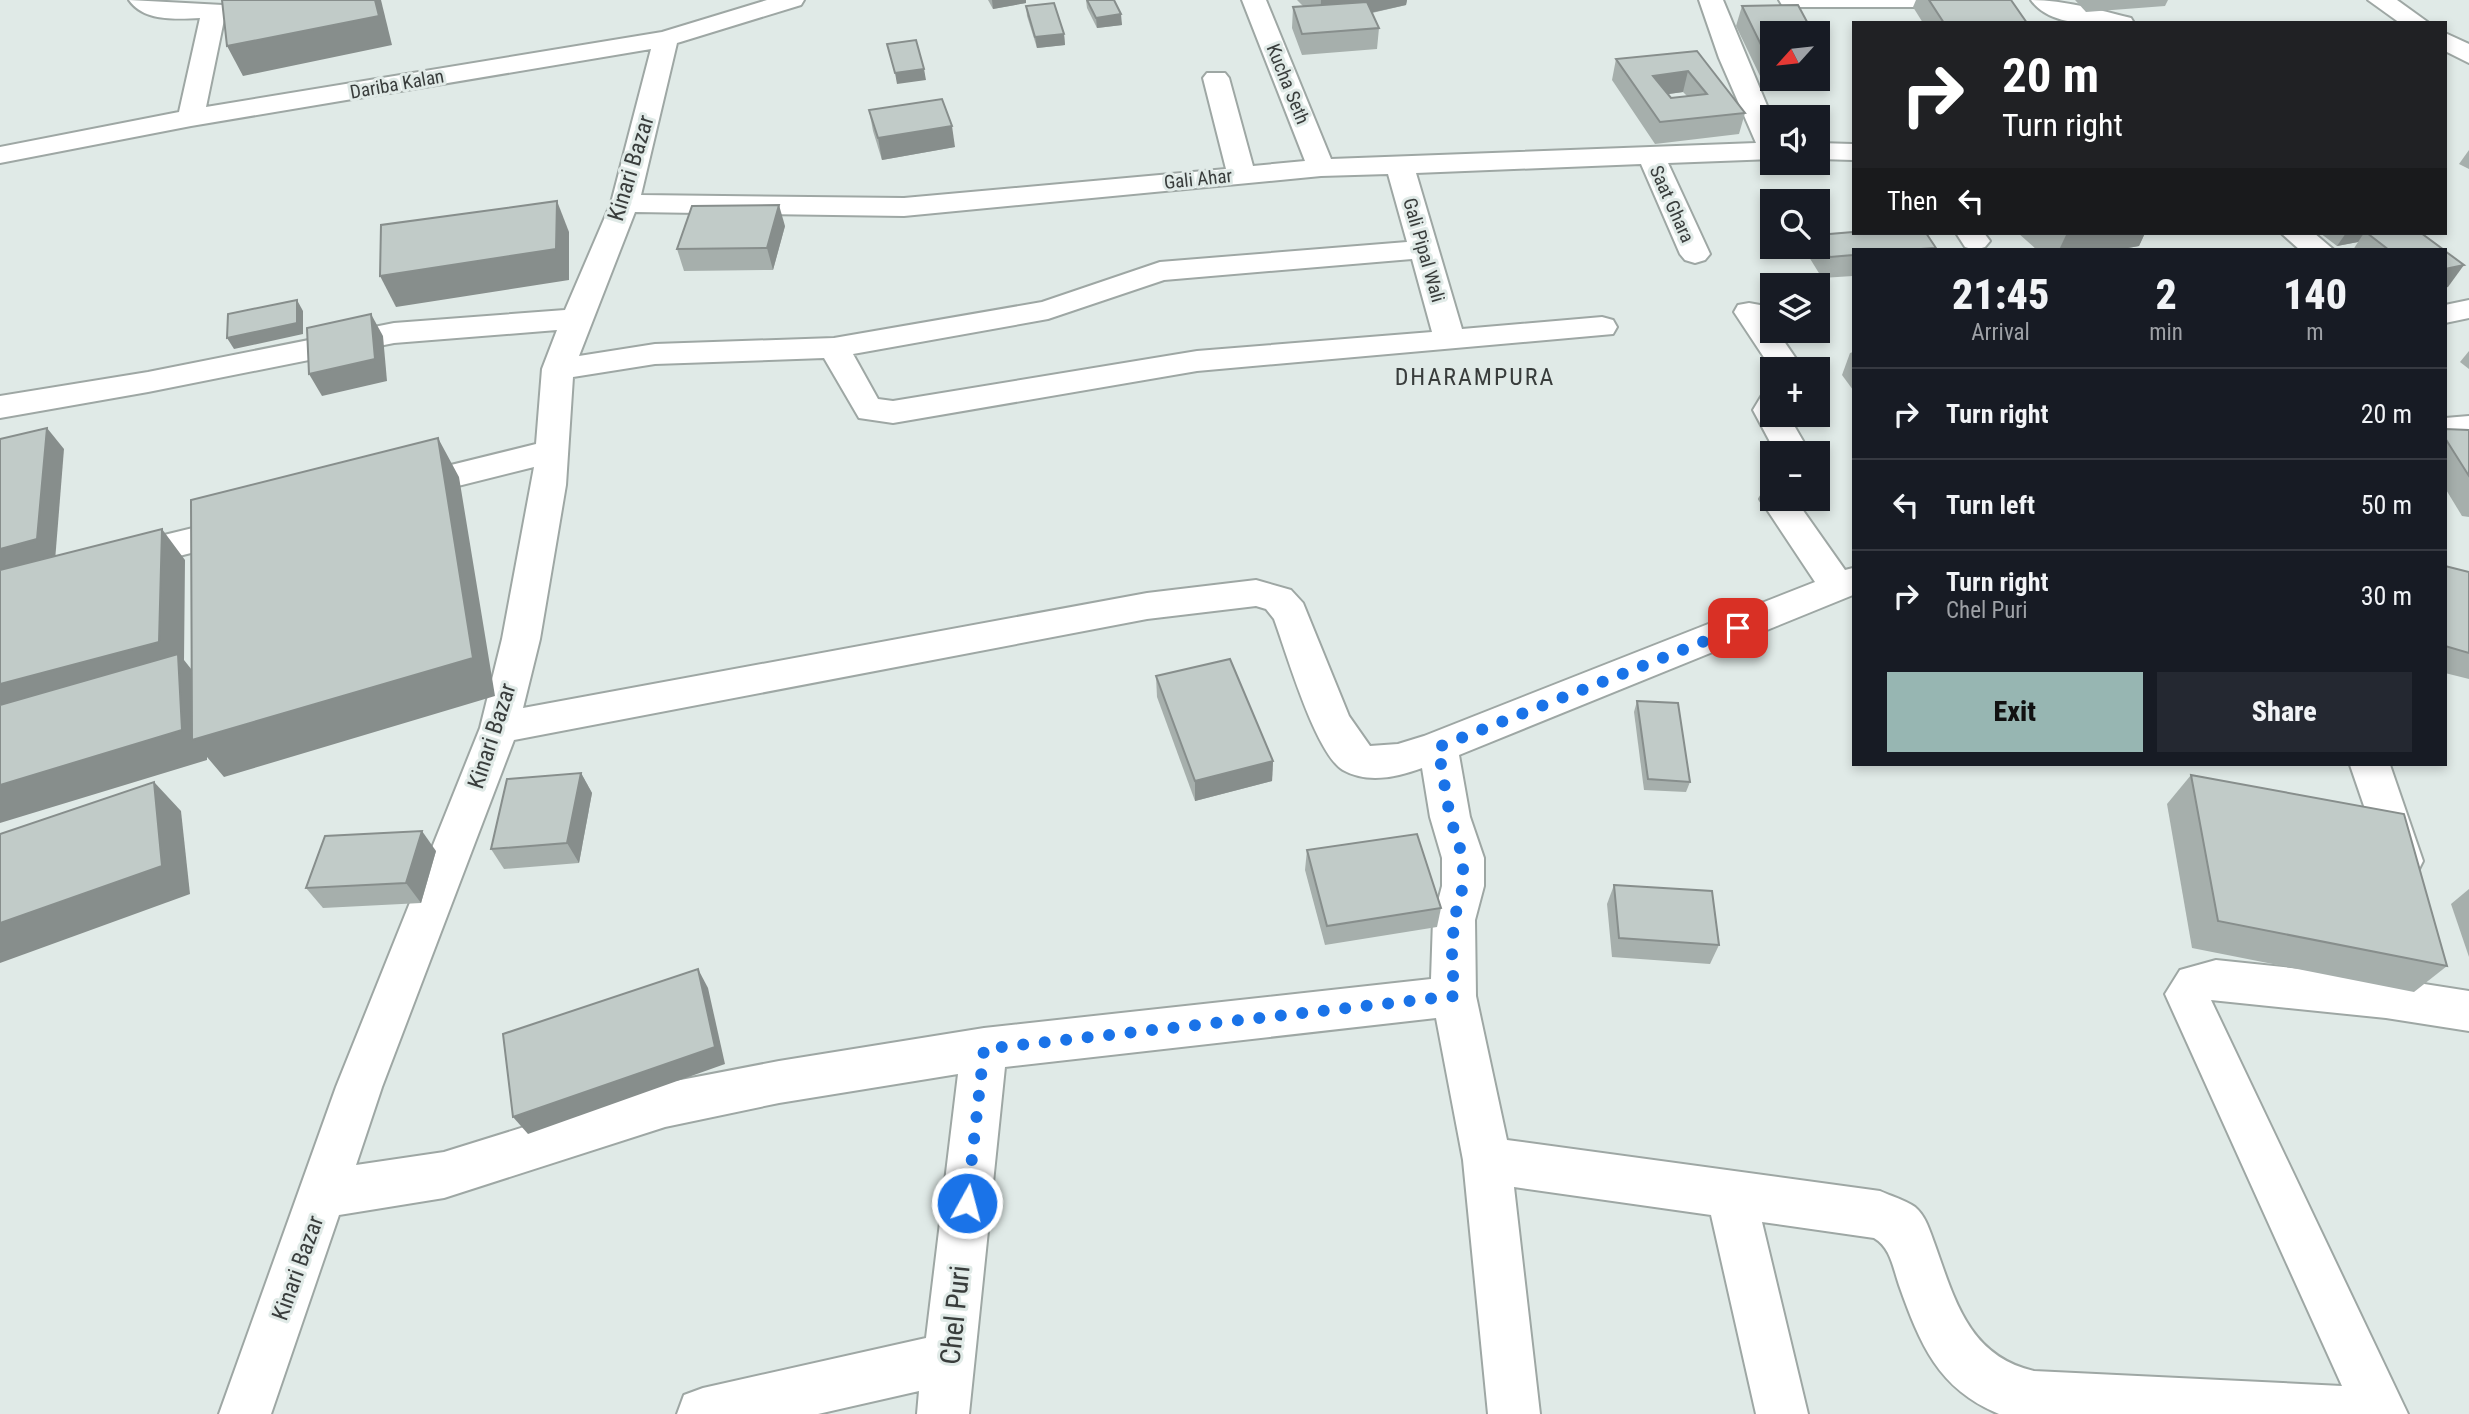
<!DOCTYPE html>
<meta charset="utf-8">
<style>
:root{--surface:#171b24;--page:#242831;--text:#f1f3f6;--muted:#9ea1a6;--line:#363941;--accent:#97b6b2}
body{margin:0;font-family:"Roboto Condensed",sans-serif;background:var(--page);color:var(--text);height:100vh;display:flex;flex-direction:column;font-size:26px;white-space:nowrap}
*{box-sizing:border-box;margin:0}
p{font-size:23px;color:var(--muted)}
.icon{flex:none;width:38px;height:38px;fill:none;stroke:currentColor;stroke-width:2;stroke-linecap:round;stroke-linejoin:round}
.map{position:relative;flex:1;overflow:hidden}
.panel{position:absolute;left:1852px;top:248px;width:595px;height:518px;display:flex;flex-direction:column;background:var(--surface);border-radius:0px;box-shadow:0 4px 10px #0003}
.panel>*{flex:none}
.top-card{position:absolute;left:1852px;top:21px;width:595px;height:214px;border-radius:0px;box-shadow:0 4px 10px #0003;background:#202124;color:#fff;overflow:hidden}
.needle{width:46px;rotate:243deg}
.controls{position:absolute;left:1760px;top:21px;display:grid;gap:14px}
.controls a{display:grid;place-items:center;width:70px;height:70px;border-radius:0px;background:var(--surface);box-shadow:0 4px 10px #0003;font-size:35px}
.pin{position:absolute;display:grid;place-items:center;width:60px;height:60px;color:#fff;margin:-30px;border-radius:14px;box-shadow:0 4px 10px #0006}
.me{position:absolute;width:77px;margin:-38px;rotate:7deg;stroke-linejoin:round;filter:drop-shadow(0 0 5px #0008)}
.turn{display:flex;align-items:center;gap:24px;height:147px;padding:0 35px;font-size:32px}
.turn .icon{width:91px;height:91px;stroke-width:2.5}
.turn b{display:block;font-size:49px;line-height:60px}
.then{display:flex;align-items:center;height:66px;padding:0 35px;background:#0003;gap:14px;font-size:26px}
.eta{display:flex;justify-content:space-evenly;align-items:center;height:119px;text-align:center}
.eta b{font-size:42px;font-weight:800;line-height:49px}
.primary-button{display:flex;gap:14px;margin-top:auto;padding:14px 35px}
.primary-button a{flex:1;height:80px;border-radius:0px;background:var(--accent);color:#111;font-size:28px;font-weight:800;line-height:80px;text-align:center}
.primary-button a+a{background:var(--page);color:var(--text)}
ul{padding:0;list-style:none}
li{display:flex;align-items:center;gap:21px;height:91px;padding:0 35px;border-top:2px solid var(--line)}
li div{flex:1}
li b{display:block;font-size:26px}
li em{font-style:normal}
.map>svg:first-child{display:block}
</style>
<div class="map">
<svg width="2469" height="1414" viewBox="0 0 2469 1414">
<rect width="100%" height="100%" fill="#e0eae7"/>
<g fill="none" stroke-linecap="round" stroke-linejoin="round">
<g stroke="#9ea7a4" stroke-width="4">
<g id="minor">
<path d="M129,0l94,5 3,5 -20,97 456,-75 105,-32h37l-3,5 -124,38 -36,152 263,3 322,-29 -23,-91 4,-5h18l4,5 24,88 52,-5 -63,-161h24l65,159 425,-16 -37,-85 -20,-58h24l50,120v39l-105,4 42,91 -5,6 -10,3 -10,-3 -5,-6 -39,-90 -225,9 46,156 140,-12 11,3 4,7 -4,7 -416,37 -304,52 -34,-5 -35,-60 -169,6 -82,13 -7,108 -26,154 -17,69 624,-115 109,-13 35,10 12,13 46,113 21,30 28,-2 26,-8 391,-154 -55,-83 5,-8 8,-3v11h22l50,71 8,-2v27l-394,160 11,62 14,41v28l-9,34 1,76 31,144 373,51c11,5 25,9 35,16 11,9 15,25 20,38 20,56 34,111 99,126l308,15 -177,-392 15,-24 36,-10 170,18 83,13v40l-83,-13 -175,-18 197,414h-409c-61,-25 -79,-70 -100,-129 -6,-17 -8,-37 -25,-47l-112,-16 46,192h-52l-45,-199 -197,-28 26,227h-52l-25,-254 -27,-142 -431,49 -36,347h-52l2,-23 -101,23h-141l7,-19 19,-7 223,-50 32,-264 -179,29 -114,24 -221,71 -105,17 -68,199h-52l117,-327 144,-359 22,-89 32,-172 -128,32 -12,-4 -5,-8 5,-8 142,-35 6,-75 15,-39 -163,13 -246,49 -148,26v-22l148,-24 246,-49 171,-13 46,-107 40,-154 -460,77 -191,37v-16l179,-35 21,-94c-23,1 -56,4 -71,-18zM1388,174l19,68 -247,20 -118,40 -208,36 -179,6 -76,12 56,-144 269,4 417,-40zM1412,259l20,73 -235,19 -304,50 -15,-2 -25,-45 195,-35 116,-39zM1256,606l10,3 8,10c12,32 41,134 69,151 25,14 54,7 79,-2l8,49 12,41v28l-9,34 -2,59 -447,49 -205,33 -114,22 -221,69 -88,13 26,-78 132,-347 633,-121z"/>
<polygon points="1779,0 2009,0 2006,5 1997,7 1791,7 1782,5"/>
<path d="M2031,0c33,0 67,10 100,18l3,5c-31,0 -82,7 -103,-23z"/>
<polygon points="2368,0 2397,0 2429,23 2400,23"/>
<polygon points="2445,33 2469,44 2469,63 2445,51"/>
<polygon points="1818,143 1853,144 1853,160 1818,159"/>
<polygon points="1956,233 1984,233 1990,241 1985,247 1975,250 1965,247"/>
<polygon points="2281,233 2314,233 2334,250 2300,250"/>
<polygon points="2469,300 2469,318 2445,323 2445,305"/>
<polygon points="1749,303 1760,305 1773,324 1773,331 1777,331 1803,369 1773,371 1734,312 1738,305"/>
<polygon points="1773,392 1773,415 1788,415 1810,453 1776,453 1753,410 1762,395"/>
<polygon points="2469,416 2469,438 2445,440 2445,418"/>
<polygon points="242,516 254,519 259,528 254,537 124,570 111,566 106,557 111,548"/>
<polygon points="2350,765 2390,765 2423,861 2417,873 2402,878 2387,873"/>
</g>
</g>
<use href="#minor" fill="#fff" fill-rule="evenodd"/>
</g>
<g fill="#a6afac" fill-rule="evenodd">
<polygon points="988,0 1026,0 1026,3 993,9"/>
<polygon points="1086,0 1114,0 1122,25 1097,28 1087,8"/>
<polygon points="1297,0 1407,0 1406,5 1372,13 1379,28 1377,49 1302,55 1292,28 1293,7 1303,6"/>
<polygon points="1916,0 2011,0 2027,23 1923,23 1913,7"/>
<polygon points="2075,0 2168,0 2165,6 2086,12"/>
<polygon points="1026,6 1064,34 1065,45 1037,48 1027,16"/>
<polygon points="1742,6 1773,33 1773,76 1760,76 1736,26"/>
<polygon points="1818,43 1824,54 1818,72"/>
<path d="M1697,51l48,62 -6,21 -84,10 -43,-64 4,-21zM1683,92l4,4 -16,2 -3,-4z"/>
<polygon points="869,110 955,147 882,160 873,131"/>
<polygon points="2469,150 2469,169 2459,164"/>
<polygon points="785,226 773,270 684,271 677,249"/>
<polygon points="2018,233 2145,233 2139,246 2117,250 2037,250"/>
<polygon points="2320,233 2421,233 2444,250 2353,250 2358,242 2337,246"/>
<polygon points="1818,235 1936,248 1935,250 1853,250 1853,276 1822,278 1809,257 1812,247 1818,247"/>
<polygon points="2469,351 2469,369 2460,362"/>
<polygon points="1853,352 1853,390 1842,375 1850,353"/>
<polygon points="2445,429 2469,430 2469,517 2462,516 2445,488"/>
<polygon points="2445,566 2469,572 2469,679 2445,673"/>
<polygon points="1156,676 1273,761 1272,781 1195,801 1157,697"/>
<polygon points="1637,701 1690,782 1686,792 1644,790 1634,712"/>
<polygon points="581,773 592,793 579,863 504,869 491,849"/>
<polygon points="2191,775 2447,966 2414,992 2192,948 2167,804"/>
<polygon points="1307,850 1441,908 1437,927 1325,945 1305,870"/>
<polygon points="436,851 421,903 323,908 306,888"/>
<polygon points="1614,885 1719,945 1710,964 1612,957 1607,904"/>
<polygon points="2469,889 2469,957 2451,904"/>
</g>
<g fill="#878e8c">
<polygon points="375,0 381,0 392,45 243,76 227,46"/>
<polygon points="992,0 1026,0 1026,3 993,9"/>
<polygon points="1321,0 1407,0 1406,5 1320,24"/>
<polygon points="1121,14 1122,25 1097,28 1096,18"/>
<polygon points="1064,34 1065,45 1037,48 1035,37"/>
<polygon points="924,69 926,80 897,84 895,73"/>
<polygon points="1688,71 1683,92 1648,97 1653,76"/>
<polygon points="952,126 955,147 882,160 878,138"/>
<polygon points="557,201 569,232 569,280 396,307 380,276"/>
<polygon points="779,205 785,226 773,270 767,248"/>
<polygon points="2067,233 2145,233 2139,246 2117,250 2059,250"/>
<polygon points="2346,233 2364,233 2358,242 2337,246"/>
<polygon points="2464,265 2448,287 2445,288 2445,269"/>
<polygon points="297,300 303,311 303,334 234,349 227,338"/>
<polygon points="371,314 383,336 387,381 322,396 309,374"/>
<polygon points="47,428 64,449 55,561 0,575 0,549"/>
<polygon points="438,438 459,477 495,696 224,777 207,757 207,760 0,823 0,684 162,529 185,560 184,660 203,684"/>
<polygon points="1273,761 1272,781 1195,801 1195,781"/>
<polygon points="581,773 592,793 579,863 567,843"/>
<polygon points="154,782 181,811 190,894 0,963 0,923"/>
<polygon points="422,831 436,851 421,903 406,883"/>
<polygon points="698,969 708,988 725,1064 528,1134 513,1117"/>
</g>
<g fill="#c1cbc8" stroke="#878e8c" stroke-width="2" fill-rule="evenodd">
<polygon points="222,0 375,0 379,16 227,46"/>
<polygon points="1087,0 1114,0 1121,14 1096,18"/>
<polygon points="1929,0 2011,0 2027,23 1944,23"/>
<polygon points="1367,2 1379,28 1302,34 1293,7"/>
<polygon points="1054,3 1064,34 1035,37 1026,6"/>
<polygon points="1798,5 1813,33 1773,33 1773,55 1766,55 1742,6"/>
<polygon points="916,40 924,69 895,73 887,44"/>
<polygon points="1818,43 1824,54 1818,54"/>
<path d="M1697,51l48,62 -85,9 -44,-63zM1688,71l19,23 -36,4 -18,-22z"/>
<polygon points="942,99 952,126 878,138 869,110"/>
<polygon points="557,201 556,249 380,276 381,225"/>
<polygon points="779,205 767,248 677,249 692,206"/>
<polygon points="1853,232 1926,233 1936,248 1906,250 1853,250 1853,255 1830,257 1818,238 1818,235"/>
<polygon points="2367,233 2421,233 2444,250 2389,250"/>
<polygon points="2445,251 2464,265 2445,269"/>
<polygon points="297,300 297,323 227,338 228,314"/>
<polygon points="371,314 375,359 309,374 307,328"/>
<polygon points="47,428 37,539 0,549 0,439"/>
<polygon points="2445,429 2469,430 2469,476 2445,438"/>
<polygon points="438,438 473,658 192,740 191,500"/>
<polygon points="162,529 159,642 0,684 0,570"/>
<polygon points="2445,566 2469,572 2469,653 2445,646"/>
<polygon points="178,654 182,730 0,785 0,705"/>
<polygon points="1230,659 1273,761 1195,781 1156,676"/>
<polygon points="1637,701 1678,703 1690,782 1648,779"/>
<polygon points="581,773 567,843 491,849 507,779"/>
<polygon points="2191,775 2404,814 2447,966 2218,921"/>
<polygon points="154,782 162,866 0,923 0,834"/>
<polygon points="422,831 406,883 306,888 325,836"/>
<polygon points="1417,834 1441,908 1327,926 1307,850"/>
<polygon points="1614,885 1712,891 1719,945 1619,938"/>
<polygon points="698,969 715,1047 513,1117 503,1034"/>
</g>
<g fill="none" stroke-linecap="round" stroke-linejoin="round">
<polyline stroke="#1a73e8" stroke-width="12" stroke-dasharray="0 21.6" points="967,1203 984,1049 1454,996 1452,954 1454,920 1463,886 1463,858 1450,817 1438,747 1738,628"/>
</g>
<g text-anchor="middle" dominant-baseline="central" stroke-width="6" stroke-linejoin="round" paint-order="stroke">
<g font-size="19" fill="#393d3c" stroke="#e0eae7">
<text transform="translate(397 84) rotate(-10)">Dariba Kalan</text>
<text transform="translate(1288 84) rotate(68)">Kucha Seth</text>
<text transform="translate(1198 179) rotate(-6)">Gali Ahar</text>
<text transform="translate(1672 204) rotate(66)">Saat Ghara</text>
<text transform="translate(1424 250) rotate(74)">Gali Pipal Wali</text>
</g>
<g font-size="23" fill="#393d3c" stroke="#e0eae7">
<text transform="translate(631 168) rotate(-73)">Kinari Bazar</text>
<text transform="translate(492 736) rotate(-72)">Kinari Bazar</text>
<text transform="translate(298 1268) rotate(-70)">Kinari Bazar</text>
</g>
<g font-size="24" letter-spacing="2" fill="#393d3c" stroke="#e0eae7">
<text x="1475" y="377">DHARAMPURA</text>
</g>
<g font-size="28" fill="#393d3c" stroke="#e0eae7">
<text transform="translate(955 1315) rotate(-84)">Chel Puri</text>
</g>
</g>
</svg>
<div class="controls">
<a><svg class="needle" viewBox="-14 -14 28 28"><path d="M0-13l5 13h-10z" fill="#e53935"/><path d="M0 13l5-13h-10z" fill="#9ea1a6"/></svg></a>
<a><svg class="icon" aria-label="sound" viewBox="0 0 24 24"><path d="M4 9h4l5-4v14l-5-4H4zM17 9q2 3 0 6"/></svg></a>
<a><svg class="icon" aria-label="search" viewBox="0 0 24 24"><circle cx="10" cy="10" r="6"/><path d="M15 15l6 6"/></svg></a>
<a><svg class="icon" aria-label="layers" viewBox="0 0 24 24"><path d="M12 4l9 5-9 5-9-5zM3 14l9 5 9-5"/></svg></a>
<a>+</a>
<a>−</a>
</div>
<div class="pin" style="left:1738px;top:628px;background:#d93025"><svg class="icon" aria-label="arrive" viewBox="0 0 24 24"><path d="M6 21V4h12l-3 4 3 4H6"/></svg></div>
<svg class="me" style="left:967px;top:1203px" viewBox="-20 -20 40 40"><circle r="17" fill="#1a73e8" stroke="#fff" stroke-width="3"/><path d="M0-11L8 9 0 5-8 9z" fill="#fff"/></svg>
<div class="top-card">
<div class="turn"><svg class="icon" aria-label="right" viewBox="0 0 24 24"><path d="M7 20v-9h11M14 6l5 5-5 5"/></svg><div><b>20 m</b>Turn right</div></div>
<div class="then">Then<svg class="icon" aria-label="left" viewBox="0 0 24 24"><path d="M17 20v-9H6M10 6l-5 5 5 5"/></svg></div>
</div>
<section class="panel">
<div class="eta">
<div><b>21:45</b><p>Arrival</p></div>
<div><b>2</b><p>min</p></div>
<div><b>140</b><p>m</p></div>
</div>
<ul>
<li><svg class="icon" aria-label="right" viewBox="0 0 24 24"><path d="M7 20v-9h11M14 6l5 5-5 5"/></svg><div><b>Turn right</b></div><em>20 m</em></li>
<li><svg class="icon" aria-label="left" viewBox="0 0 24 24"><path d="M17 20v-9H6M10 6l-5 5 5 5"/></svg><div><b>Turn left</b></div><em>50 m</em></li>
<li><svg class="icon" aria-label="right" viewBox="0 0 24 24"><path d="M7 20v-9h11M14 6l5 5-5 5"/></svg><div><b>Turn right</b><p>Chel Puri</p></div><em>30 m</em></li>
</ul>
<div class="primary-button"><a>Exit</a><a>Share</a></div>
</section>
</div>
